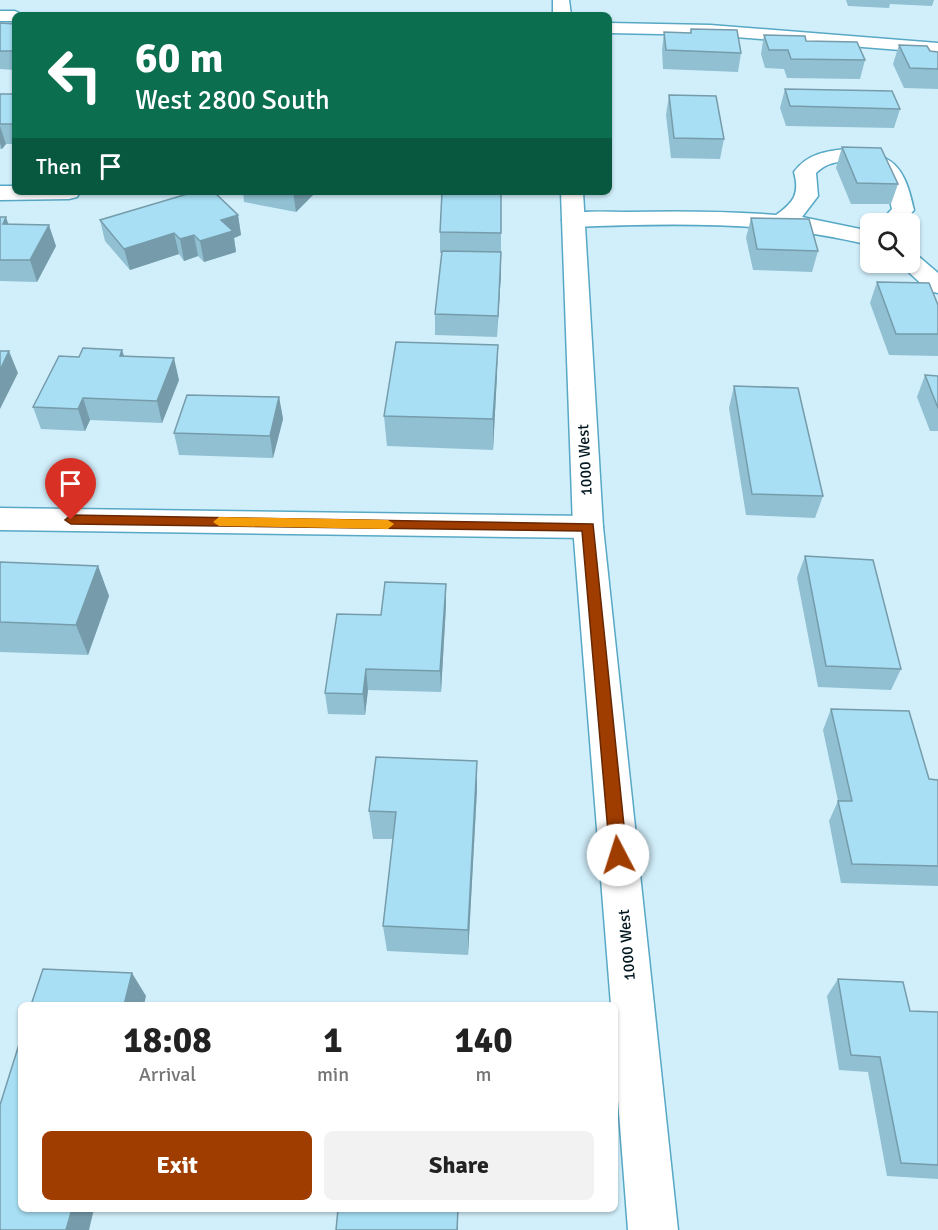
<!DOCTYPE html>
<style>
:root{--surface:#fff;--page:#f2f2f2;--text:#222;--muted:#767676;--accent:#9f3c00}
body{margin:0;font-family:Signika,sans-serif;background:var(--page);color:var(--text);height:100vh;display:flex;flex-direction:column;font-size:22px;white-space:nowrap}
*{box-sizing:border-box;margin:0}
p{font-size:20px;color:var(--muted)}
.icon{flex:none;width:33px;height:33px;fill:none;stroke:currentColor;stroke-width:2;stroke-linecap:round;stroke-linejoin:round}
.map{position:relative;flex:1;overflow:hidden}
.sheet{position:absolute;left:18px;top:1002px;width:600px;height:210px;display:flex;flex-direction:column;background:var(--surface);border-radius:9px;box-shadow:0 2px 4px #0004}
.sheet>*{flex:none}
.top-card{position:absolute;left:12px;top:12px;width:600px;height:183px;border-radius:9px;box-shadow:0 2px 4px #0004;background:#0b6e4f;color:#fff;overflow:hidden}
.fabs{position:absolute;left:860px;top:213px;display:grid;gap:12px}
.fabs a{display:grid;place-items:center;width:60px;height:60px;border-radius:9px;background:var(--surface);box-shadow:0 2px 4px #0004;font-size:30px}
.pin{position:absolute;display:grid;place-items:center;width:51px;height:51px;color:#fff;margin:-62px -26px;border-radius:50% 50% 50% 0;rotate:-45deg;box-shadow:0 0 6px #0007}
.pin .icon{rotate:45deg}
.me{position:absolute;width:66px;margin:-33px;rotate:355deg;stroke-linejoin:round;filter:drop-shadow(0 0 4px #0008)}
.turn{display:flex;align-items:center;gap:21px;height:126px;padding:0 24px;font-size:27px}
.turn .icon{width:78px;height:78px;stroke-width:2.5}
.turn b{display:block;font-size:42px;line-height:51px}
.then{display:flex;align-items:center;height:57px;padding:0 24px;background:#0003;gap:12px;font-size:22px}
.eta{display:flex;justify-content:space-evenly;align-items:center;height:102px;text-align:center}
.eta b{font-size:36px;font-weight:800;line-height:42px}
.cta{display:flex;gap:12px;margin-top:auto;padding:12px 24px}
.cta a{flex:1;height:69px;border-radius:9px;background:var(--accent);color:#fff;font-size:24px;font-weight:800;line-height:69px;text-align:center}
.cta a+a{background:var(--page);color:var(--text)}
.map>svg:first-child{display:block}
</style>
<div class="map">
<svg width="938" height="1230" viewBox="0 0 938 1230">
<rect width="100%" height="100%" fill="#d1effb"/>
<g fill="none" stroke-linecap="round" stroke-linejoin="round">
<g stroke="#57a8c5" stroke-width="3">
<g id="minor">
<polygon points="0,11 15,11 23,15 15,15 15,21 0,21"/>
<polygon points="609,23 710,25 938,43 938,53 710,35 609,33"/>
<path d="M847,149c47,5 57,16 67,61l-12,14h-24l14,-15 -8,-32c-18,-16 -49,-23 -68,-4l2,23 -16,21 68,14v14c-97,-24 -197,-22 -297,-18l-8,-2 -3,-5 3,-5c19,-5 41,-3 61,-3 50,-1 100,-1 150,3 18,-13 24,-21 18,-43 13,-18 32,-21 53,-23z"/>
<polygon points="0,186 15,186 15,192 80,192 77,197 69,199 0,200"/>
<polygon points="909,253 917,255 938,273 938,293 929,291 901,265 899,262 909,262"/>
<polygon points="0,508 588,516 599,519 603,527 599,535 588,538 0,530"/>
</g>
</g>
<g stroke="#57a8c5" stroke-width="3">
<g id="major">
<polygon points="553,0 569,0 571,15 553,15"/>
<polygon points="561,192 583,192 603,527 678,1230 628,1230 615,1061 615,1005 611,1005 573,527"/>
</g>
</g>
<use href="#minor" fill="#fff" fill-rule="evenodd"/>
<use href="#major" fill="#fff" fill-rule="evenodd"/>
</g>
<g fill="#90c0d2">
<polygon points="846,0 934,0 932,6 890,4 889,8 848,6"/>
<polygon points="0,23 15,24 15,70 0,69"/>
<polygon points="691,29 741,53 738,72 663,69 662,50 664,32 690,33"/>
<polygon points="764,35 806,41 865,60 860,79 787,78 784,69 765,68 761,54"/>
<polygon points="899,45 930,51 938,52 938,89 904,88 893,64"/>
<polygon points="785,89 900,109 894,128 786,126 780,108"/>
<polygon points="0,94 15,94 15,144 6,144 2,149 0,149"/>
<polygon points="669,95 724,139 720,159 671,158 666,115"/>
<polygon points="842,147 898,184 891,204 851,204 836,168"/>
<polygon points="243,192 316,192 296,212 244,202"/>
<polygon points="238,215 241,235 234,238 236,252 204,262 198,256 184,261 179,254 130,270 105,241 100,220"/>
<polygon points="0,217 9,224 56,246 37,282 0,281"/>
<polygon points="751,218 818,251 812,272 753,270 746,238"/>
<polygon points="440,232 501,233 501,273 497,337 435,335 435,314 442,253 440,253"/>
<polygon points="877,282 938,305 938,356 889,355 870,303"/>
<polygon points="122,350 124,357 179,380 162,423 90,420 85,431 41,429 33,407 79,357"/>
<polygon points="497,375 493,450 387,446 384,416"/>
<polygon points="925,375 938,376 938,431 930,431 917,397"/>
<polygon points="734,386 823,496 815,518 746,515 729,408"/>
<polygon points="279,397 283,419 273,458 179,455 174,433"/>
<polygon points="805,556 901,669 891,690 818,687 797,578"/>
<polygon points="0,562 98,566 109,596 88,655 0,652"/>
<polygon points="446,605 441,692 368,690 365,715 328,714 325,693 381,615"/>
<polygon points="831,709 929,779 938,780 938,886 841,883 829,821 838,801 823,730"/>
<polygon points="477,789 468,955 387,951 383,926 393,839 373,839 369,811"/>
<polygon points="838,979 910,1011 938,1012 938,1179 887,1176 868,1072 839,1070 827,996"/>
</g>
<g fill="#769cab">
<polygon points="0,126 6,144 2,149 0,143"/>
<polygon points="293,192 316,192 296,212"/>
<polygon points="238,215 241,235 234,238 236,252 204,262 200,241 221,220"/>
<polygon points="6,217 13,238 3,224"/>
<polygon points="49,225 56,246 37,282 30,260"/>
<polygon points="174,233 179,254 130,270 124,249"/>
<polygon points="194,235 198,256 184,261 180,239"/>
<polygon points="501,252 501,273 497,337 498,316"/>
<polygon points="498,345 497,375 493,450 493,419"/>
<polygon points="122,350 129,371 120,356"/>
<polygon points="9,351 18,373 0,409 0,370"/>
<polygon points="174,358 179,380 162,423 157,401"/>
<polygon points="279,397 283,419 273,458 270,436"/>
<polygon points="83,398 90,420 85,431 78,409"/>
<polygon points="98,566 109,596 88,655 76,625"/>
<polygon points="446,584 446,605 441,692 440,671"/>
<polygon points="366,669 368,690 365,715 363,694"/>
<polygon points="477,761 477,789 468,955 468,930"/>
<polygon points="132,973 146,996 144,1005 124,1005"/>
<polygon points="72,1209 94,1209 89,1230 66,1230"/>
<polygon points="458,1209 458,1230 457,1230"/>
</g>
<g fill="#a8dff4" stroke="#769cab" stroke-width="1.5">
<polygon points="0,23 15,24 15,51 0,51"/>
<polygon points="691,29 737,30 741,53 666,50 664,32 691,33"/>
<polygon points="764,35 805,36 806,41 857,42 865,60 791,59 788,50 769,50"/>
<polygon points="899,45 927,46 930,51 938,52 938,69 910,68"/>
<polygon points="785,89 892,91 900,109 790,106"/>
<rect x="0" y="94" width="15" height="30"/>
<polygon points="669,95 716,96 724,139 674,138"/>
<polygon points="842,147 881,148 898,184 857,183"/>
<polygon points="194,192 214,192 238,215 221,220 233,231 200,241 194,235 180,239 174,233 124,249 100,220"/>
<polygon points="442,192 501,192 501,233 440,232"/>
<polygon points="0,217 6,217 3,224 49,225 30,260 0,260"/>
<polygon points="751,218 809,219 818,251 757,249"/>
<polygon points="442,251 501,252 498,316 435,314"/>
<polygon points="877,282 929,283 938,305 938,334 896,334"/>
<polygon points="396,342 498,345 493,419 384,416"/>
<polygon points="83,348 122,350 120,356 174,358 157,401 83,398 78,409 33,407 59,356 79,357"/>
<polygon points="0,351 9,351 0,370"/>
<polygon points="925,375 938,376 938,408"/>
<polygon points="734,386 798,388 823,496 752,494"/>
<polygon points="187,395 279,397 270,436 174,433"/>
<polygon points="805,556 873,560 901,669 826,666"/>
<polygon points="0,562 98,566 76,625 0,622"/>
<polygon points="385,582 446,584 440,671 366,669 363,694 325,693 337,614 381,615"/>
<polygon points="831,709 909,711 929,779 938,780 938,866 852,864 838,801 852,801"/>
<polygon points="376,757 477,761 468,930 383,926 396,812 369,811"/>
<polygon points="43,969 132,973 124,1005 31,1005"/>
<polygon points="838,979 903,982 910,1011 938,1012 938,1165 901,1163 880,1057 851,1055"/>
<polygon points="21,1038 21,1209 72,1209 66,1230 0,1230 0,1105"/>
<polygon points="338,1209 458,1209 457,1230 336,1230"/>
</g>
<polygon fill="#9f3c00" stroke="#672700" stroke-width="1.5" points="71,515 593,524 627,855 624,860 618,862 613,860 610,855 582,531 71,524 65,520"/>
<polygon fill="#f59e0b" points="219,517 388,520 394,524 388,529 219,526 213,522"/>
<g text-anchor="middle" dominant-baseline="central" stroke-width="4.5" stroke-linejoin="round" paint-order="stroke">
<g font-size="16" fill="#001720" stroke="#fff">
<text transform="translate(585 460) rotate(-93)">1000 West</text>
<text transform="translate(627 945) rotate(-95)">1000 West</text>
</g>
</g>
</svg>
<div class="fabs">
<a><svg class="icon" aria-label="search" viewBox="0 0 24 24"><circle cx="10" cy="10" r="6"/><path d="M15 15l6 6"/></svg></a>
</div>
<div class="pin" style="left:71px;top:520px;background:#d93025"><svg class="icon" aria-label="arrive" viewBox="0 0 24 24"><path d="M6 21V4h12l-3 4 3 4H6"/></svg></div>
<svg class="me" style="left:618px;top:855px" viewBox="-20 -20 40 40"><circle r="19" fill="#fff"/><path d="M0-13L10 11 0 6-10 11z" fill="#9f3c00"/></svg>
<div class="top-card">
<div class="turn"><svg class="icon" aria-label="left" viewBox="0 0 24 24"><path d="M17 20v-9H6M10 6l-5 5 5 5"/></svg><div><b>60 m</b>West 2800 South</div></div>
<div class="then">Then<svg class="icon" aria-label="arrive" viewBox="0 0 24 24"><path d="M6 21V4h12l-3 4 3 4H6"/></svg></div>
</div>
<section class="sheet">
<div class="eta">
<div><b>18:08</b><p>Arrival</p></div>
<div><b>1</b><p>min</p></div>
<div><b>140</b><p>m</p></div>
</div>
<div class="cta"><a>Exit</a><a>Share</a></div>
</section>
</div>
